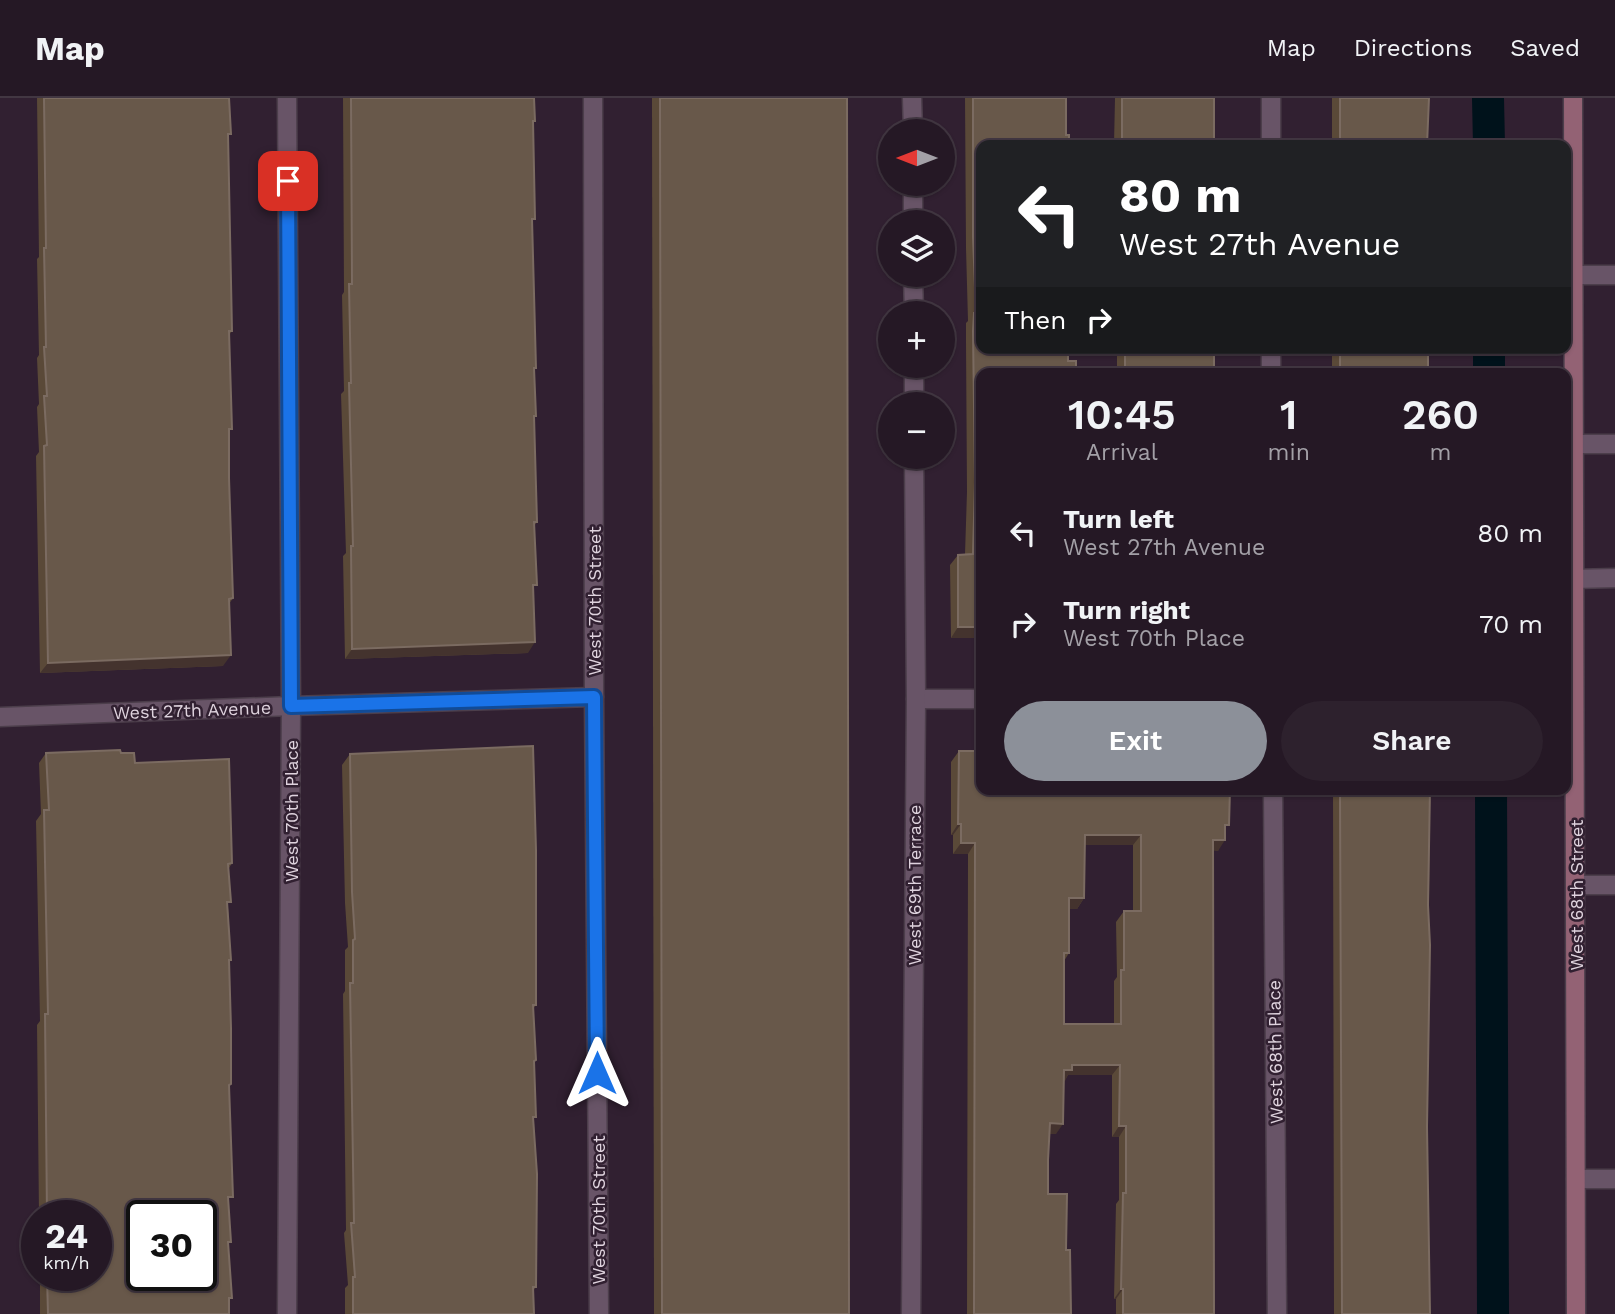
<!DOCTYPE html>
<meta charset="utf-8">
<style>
:root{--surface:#251825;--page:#2d212d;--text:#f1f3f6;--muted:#a3a0a7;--line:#423742;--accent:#8c9099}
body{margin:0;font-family:"Work Sans",sans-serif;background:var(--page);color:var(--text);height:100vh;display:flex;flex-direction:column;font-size:26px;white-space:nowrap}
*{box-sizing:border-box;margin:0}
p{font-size:23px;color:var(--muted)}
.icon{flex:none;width:38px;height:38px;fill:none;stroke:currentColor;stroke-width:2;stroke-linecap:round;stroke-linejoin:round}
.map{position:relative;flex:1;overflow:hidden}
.details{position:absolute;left:976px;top:270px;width:595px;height:427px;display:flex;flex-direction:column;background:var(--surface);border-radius:14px;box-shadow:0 2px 5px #0004,0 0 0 2px var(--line)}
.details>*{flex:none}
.guide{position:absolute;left:976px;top:42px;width:595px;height:214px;border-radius:14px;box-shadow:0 2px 5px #0004,0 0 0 2px var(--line);background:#202124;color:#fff;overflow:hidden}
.needle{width:46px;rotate:270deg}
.buttons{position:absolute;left:878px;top:21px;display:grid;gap:14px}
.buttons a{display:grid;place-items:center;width:77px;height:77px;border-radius:50%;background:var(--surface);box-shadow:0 2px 5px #0004,0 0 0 2px var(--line);font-size:35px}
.speed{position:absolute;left:21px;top:1102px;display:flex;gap:14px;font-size:35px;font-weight:700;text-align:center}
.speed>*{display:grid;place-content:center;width:91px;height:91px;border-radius:50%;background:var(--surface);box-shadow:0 2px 5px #0004,0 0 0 2px var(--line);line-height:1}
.speed small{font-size:18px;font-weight:400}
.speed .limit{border:4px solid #111;border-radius:10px;background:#fff;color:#111}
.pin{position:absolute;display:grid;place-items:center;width:60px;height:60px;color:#fff;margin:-30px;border-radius:14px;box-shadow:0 4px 10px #0006}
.me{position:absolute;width:77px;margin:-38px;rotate:0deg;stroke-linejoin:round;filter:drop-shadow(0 0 5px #0008)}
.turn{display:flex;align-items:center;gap:24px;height:147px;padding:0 28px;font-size:32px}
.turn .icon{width:91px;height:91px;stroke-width:2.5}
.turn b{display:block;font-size:49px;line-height:60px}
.then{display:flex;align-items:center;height:66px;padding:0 28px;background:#0003;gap:14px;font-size:26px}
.eta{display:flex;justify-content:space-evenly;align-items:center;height:119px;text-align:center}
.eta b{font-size:42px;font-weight:600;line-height:49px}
.action{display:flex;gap:14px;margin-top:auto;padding:14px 28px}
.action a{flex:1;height:80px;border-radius:42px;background:var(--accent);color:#fff;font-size:28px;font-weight:600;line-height:80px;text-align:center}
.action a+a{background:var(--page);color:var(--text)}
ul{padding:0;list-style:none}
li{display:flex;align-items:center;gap:21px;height:91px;padding:0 28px}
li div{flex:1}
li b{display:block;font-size:26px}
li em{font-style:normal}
header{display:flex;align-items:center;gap:42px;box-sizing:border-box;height:98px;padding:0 35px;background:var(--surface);border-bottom:2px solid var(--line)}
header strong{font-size:33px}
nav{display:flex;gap:38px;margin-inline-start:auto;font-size:24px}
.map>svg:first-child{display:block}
</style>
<header>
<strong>Map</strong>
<nav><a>Map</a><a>Directions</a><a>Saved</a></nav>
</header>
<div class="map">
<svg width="1615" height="1216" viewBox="0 0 1615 1216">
<rect width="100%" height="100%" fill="#312031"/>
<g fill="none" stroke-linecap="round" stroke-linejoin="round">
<g stroke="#00121b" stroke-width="32">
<polyline points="1488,0 1489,47"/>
<polyline points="1489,250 1489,275"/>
<polyline points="1491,691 1493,1216"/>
</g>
<g stroke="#4c3e4b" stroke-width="21">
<g id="service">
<polyline points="1572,177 1615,177"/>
<polyline points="1573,346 1615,346"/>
<polyline points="1573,481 1615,480"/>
<polyline points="1576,787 1615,787"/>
<polyline points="1576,1081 1615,1081"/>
</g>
</g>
<g stroke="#4c3e4b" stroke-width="21">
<g id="minor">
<polyline points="287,0 291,608 287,1216"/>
<polyline points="593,0 594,599 599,1216"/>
<polyline points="912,0 913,33"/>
<polyline points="1271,0 1271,47"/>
<polyline points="913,86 913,124"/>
<polyline points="913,177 914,215"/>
<polyline points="1271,250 1271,275"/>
<polyline points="914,268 914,306"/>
<polyline points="916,601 982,601"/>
<polyline points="0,619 291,608 594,599"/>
<polyline points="1273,691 1277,1216"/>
<polyline points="911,1216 916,601 914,359"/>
</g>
</g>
<g stroke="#4c3e4b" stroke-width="21">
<polyline id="secondary" points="1573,0 1576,1216"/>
</g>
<use href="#service" stroke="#685467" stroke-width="18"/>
<use href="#minor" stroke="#685467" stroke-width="18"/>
<use href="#secondary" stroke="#936274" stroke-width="18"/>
</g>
<g fill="#5a4938" fill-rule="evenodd">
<polygon points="37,0 229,0 228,39 232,233 229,237 229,380 233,500 229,506 223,568 40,575 36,358 39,354 37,309 39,306 37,260 39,257 37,161 39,159"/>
<polygon points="343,0 534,0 535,23 533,25 532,125 536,270 534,273 536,318 534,320 537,424 534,428 534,492 528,555 345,561 343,458 346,455 341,296 344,293 342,197 344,194"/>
<polygon points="652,0 847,0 849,1216 654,1216"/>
<polygon points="965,0 1066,0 982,275 982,540 951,540 950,467 958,457 965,456 967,394 966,244 966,225 968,223 966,150"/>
<polygon points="1115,0 1214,0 1214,47 1114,47"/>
<polygon points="1332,0 1429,0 1427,47 1332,47"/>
<rect x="1117" y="250" width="97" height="25"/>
<rect x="1332" y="250" width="96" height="25"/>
<path d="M959,653l266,80 -7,20 -4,-1v464h-98v-15h-2l2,-95 3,-4v-63h-7v-62h-44l-4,6 -8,53h-7l-1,26v34l18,56 5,64h-104l1,-460h-15v-19h-2v-73zM1085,747h48v66h-9l-8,11 1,55 -3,4v43h-50v-63l5,-8v-44h8l7,-11z"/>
<polygon points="46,655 121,655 135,665 232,765 229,770 228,809 231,862 229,865 231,986 229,989 228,1106 229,1216 40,1216 40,1178 96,1178 96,1118 39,1118 37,927 40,923 36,723 41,716 39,665"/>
<polygon points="350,656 536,907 533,911 535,965 534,1023 536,1189 533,1193 534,1216 345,1216 345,1190 348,1187 344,1135 346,1132 343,896 345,893 345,852 348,849 345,805 342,667"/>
<polygon points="1333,691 1430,691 1427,1029 1430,1216 1334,1216"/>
</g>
<g fill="#44332e">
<polygon points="958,529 982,529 982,540 951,540"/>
<polygon points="535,544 528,555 345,561 352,551"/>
<polygon points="231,557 223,568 40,575 48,565"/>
<polygon points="958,726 961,726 953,737 951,737"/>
<polygon points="1085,737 1141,737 1133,747 1078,747"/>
<polygon points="1213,742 1225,742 1218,753 1206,752"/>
<polygon points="961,745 975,745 968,756 953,756"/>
<polygon points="1069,800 1084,800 1077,811 1062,811"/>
<polygon points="1072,967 1120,967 1112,977 1068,977 1065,983 1057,983 1064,972"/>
<polygon points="1050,1025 1063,1026 1056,1036 1043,1036"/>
<polygon points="1119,1028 1126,1028 1119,1039 1112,1039"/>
<polygon points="1121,1191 1123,1191 1116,1201 1114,1201"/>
</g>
<g fill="#68584a" stroke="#7b6b61" stroke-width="2" fill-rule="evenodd">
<polygon points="44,0 229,0 231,36 228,36 232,233 229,233 232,331 229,331 229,380 233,500 229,501 231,557 48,565 44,348 47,347 44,298 47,298 44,249 46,249 44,150 46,150"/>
<polygon points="351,0 534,0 535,23 533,23 535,121 532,121 536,270 534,270 536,318 534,318 537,424 534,424 537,487 533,487 535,544 352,551 351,448 353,448 349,285 351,285 349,186 352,186"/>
<polygon points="660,0 847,0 849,1216 662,1216"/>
<polygon points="973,0 1066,0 1066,37 1069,37 1069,47 982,47 982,250 1068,250 1068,263 1076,263 1076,275 982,275 982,529 958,529 958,457 973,456 975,384 973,233 974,215 976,215 973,139"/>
<rect x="1122" y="0" width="92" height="47"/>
<polygon points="1340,0 1429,0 1427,47 1340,47"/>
<rect x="1125" y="250" width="89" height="25"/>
<rect x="1340" y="250" width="88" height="25"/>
<polygon points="533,648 536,752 536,907 533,907 536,962 534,963 536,1019 533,1019 537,1076 536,1189 533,1189 534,1216 353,1216 353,1179 355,1179 351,1125 354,1125 350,885 353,885 353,842 355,841 352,794 350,656"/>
<path d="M120,652l1,3h13l1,10 94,-4 3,104 -4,1 3,38h-4l4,58h-2l2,68v56l-2,1 4,112h-5l3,45h-3l4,56h-3v16h-181l-1,-38h49v-60h-49l-2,-202h3l-4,-204h5l-3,-57zM142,1118h59v60h-59z"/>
<path d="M959,653h23v38h248l-1,36h-4v15h-12l1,474h-91v-25h-2l2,-96h3v-67h-7l1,-61h-48v5h-8l-1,54 -13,-1 -2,37v34h19l-1,56h4l1,64h-97l1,-471h-14v-19h-3zM1085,737h56v76h-17v59h-3v54h-57v-71h5v-55h15z"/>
<polygon points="1340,691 1430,691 1428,807 1430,847 1427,1029 1430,1216 1342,1216"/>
</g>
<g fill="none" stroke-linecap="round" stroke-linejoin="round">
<g stroke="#114b97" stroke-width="18">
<polyline id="route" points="288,83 291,608 594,599 597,975"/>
</g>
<use href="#route" stroke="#1a73e8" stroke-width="12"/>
</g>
<g text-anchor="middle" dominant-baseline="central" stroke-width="5" stroke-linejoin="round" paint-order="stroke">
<g font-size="18" fill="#dfd3de" stroke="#312031">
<text transform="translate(594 503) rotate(-90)">West 70th Street</text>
<text transform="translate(192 612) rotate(-2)">West 27th Avenue</text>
<text transform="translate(291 713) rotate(-90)">West 70th Place</text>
<text transform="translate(914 787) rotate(-90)">West 69th Terrace</text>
<text transform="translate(1576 797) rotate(-90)">West 68th Street</text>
<text transform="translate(1275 954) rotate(-91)">West 68th Place</text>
<text transform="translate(598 1112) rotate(-90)">West 70th Street</text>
</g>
</g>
</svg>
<div class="buttons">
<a><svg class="needle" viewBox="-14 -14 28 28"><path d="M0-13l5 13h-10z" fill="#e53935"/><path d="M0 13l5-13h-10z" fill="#a3a0a7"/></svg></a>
<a><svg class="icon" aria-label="layers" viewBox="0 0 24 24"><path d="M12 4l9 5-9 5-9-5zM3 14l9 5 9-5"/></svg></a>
<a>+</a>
<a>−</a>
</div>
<div class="speed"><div>24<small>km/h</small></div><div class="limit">30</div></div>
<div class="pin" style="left:288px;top:83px;background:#d93025"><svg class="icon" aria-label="arrive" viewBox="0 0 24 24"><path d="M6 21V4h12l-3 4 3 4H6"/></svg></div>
<svg class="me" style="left:597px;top:975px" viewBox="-20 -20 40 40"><path d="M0-17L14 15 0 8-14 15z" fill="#1a73e8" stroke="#fff" stroke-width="4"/></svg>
<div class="guide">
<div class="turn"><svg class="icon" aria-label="left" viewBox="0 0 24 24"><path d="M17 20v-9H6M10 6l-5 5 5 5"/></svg><div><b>80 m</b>West 27th Avenue</div></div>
<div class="then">Then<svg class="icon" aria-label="right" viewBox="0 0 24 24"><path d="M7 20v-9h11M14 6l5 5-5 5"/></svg></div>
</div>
<section class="details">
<div class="eta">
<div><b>10:45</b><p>Arrival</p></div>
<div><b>1</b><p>min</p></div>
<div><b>260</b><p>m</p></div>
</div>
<ul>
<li><svg class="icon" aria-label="left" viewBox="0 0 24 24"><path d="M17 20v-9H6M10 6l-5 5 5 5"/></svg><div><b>Turn left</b><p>West 27th Avenue</p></div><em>80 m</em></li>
<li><svg class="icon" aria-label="right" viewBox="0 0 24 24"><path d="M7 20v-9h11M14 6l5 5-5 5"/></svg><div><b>Turn right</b><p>West 70th Place</p></div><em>70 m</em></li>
</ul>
<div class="action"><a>Exit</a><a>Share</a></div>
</section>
</div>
